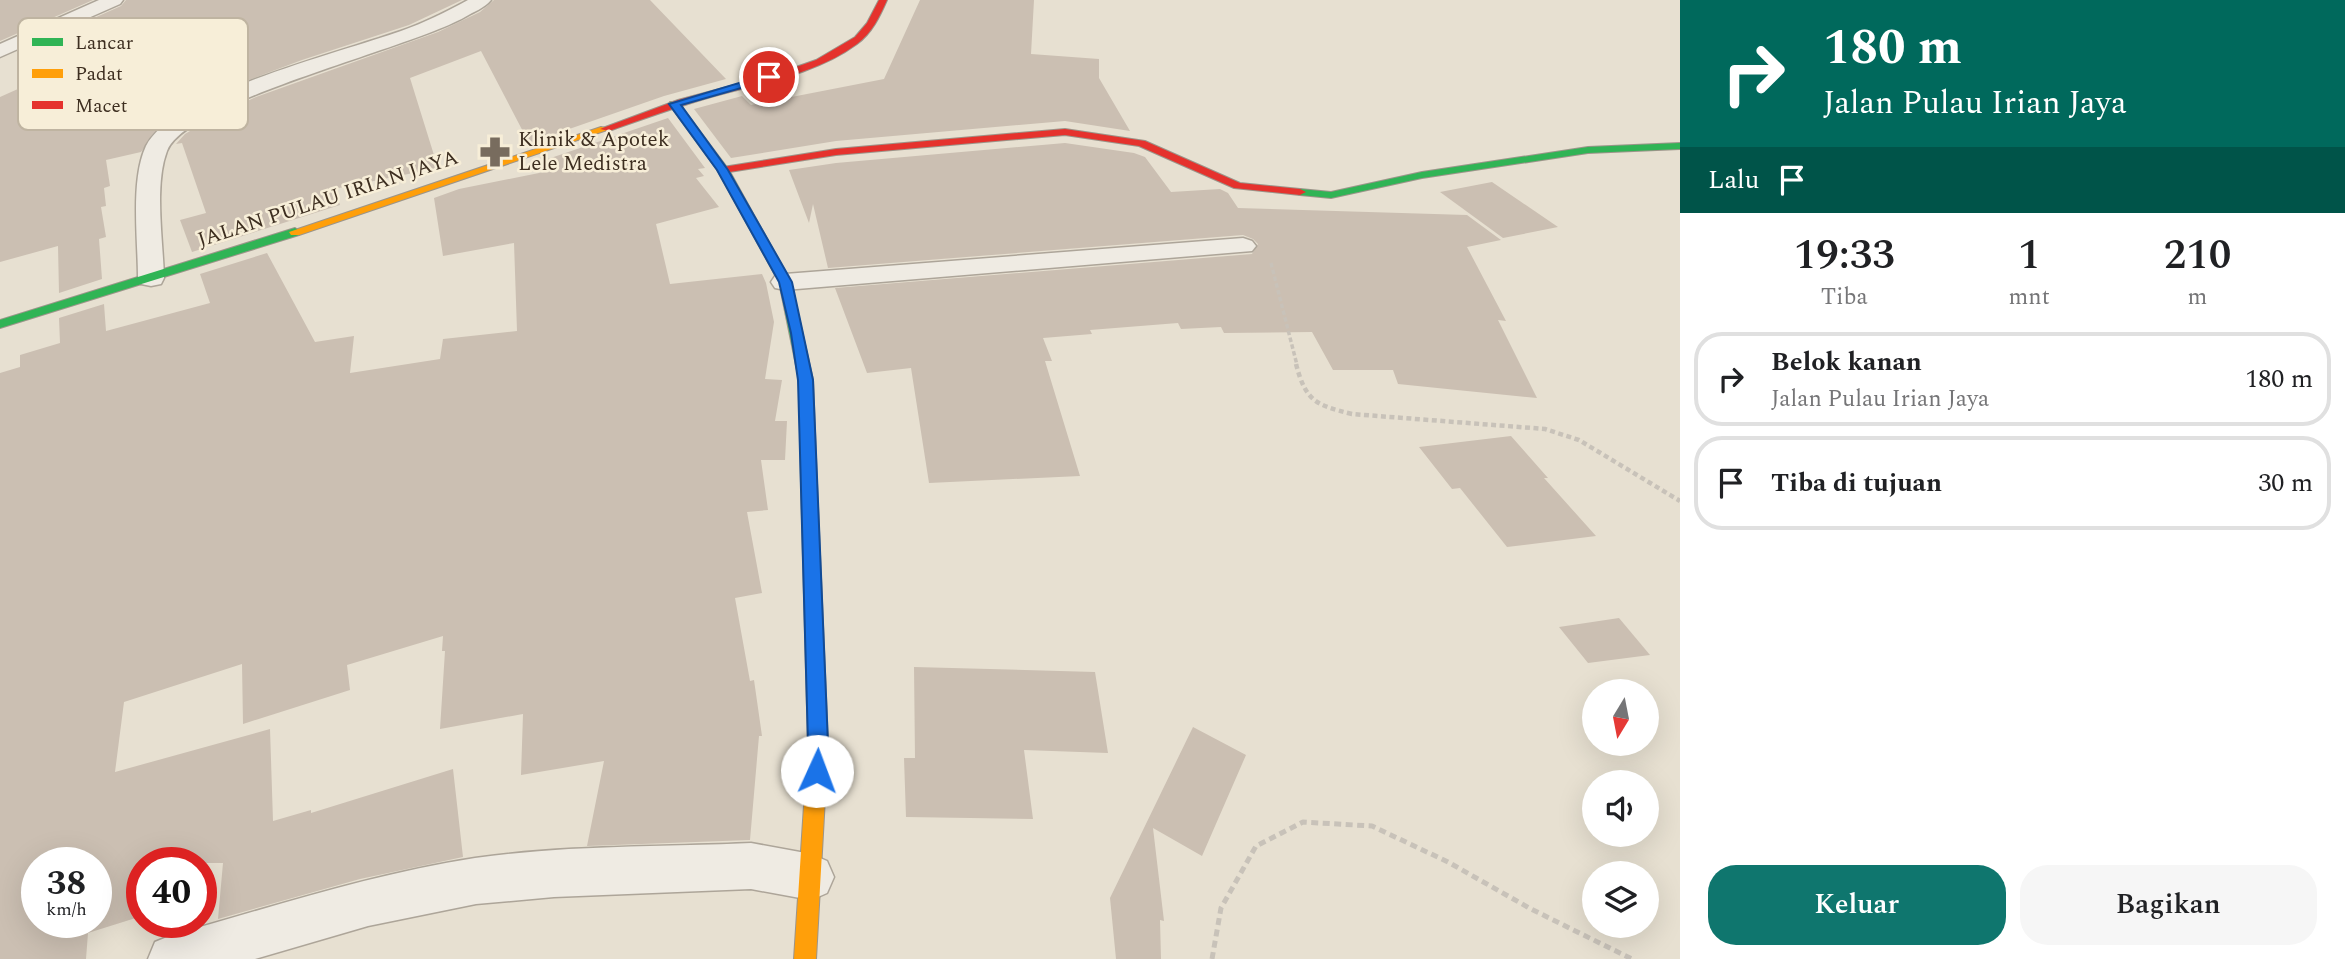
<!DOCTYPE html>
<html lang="id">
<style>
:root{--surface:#fff;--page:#f6f6f6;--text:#202124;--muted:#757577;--line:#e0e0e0;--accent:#0f766e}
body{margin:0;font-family:Spectral,serif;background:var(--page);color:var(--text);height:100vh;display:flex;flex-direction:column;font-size:26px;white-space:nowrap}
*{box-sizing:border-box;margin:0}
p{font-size:23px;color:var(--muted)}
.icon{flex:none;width:38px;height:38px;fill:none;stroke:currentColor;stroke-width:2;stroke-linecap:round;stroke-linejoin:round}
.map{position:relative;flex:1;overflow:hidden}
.panel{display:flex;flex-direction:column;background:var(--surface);width:665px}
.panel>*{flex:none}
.guide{background:#00695c;color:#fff;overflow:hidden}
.needle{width:46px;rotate:190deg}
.fabs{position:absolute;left:1582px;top:679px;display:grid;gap:14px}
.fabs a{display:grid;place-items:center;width:77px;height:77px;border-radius:50%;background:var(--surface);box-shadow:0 7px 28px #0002;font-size:35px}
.speed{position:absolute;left:21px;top:847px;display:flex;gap:14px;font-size:35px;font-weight:700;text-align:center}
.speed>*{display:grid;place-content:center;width:91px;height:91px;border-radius:50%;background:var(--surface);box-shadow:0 7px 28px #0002;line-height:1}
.speed small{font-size:18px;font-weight:400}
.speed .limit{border:10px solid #d22;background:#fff;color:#111}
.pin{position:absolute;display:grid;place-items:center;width:60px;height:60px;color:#fff;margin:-30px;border:4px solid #fff;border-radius:50%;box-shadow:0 2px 7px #0007}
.me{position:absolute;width:77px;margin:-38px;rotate:2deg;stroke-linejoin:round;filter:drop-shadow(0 0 5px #0008)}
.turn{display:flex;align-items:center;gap:24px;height:147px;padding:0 28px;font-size:32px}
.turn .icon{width:91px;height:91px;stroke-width:2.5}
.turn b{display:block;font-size:49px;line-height:60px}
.then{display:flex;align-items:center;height:66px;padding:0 28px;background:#0003;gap:14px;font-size:26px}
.eta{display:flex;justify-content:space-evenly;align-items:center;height:119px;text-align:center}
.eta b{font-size:42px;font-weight:600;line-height:49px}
.button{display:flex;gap:14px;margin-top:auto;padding:14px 28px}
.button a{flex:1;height:80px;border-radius:28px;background:var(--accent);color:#fff;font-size:28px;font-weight:600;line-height:80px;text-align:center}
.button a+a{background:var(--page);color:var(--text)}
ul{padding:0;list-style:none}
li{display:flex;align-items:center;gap:21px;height:94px;margin:0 14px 10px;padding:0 14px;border:4px solid var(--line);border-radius:28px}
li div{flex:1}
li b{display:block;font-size:26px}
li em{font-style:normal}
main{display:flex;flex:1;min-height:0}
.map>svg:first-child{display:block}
</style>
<main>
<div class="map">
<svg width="1680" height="959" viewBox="0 0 1680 959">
<rect width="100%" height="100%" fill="#e7e0d1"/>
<g fill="#cbbfb2" fill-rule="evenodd">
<polygon points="0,0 93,0 0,41"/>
<polygon points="126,0 462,0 409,25 302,60 222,90 188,107 161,125 141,152 106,160 110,186 104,188 106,206 101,207 106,237 99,239 102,279 59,293 58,246 0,262 0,97 85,59 27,48 121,6"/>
<polygon points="494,0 650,0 726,79 664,96 529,143 481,51 410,78 438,168 334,189 340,205 192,252 180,220 206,213 182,143 176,144 185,134 215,116 256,97 438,32 480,12"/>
<polygon points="920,0 1034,0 1031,54 1099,59 1099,78 1130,131 1065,121 836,141 731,158 694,109 742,96 751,105 884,79"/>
<path d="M668,118l37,50 -7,1 6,7 -8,2 23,29 -63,17 14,60 92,-10 4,9 8,39 -9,57 17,1 -7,41h12l-2,39h-24l7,50 -21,2 15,81 -27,5 15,83 4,-1 8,56h-3l-9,104 -163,6 17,-85 -83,14 2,-61 -83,15 5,-78h-3l1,-15 -96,29 3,25 -107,34 -1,-60 -118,38 -9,70 155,-43 3,92 38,-11v3l142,-44 10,88 -103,22 -142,40 5,-56h-81v53l-54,17 -2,26h-86v-586l20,-6v-12l40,-12 -1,-25 45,-14 2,27 104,-28 -10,-29 67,-21 48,89 39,-6 -4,37 90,-14 3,-20 74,-8 -3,-88 -71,13 -9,-58 25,-9 85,-17 -5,-10zM37,863h59v59h-59z"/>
<polygon points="1065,143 1134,153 1145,157 1171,192 1220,189 1228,193 1238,208 1467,215 1501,240 1467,247 1506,321 1498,320 1537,398 1398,384 1393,370 1333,370 1312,332 1224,333 1221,327 1181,329 1178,323 1090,330 1092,334 1043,338 1052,361 1045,361 1080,476 929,483 911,368 867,373 835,288 1252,254 1258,244 1253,239 1243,235 828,268 813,204 809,223 789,170 836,163"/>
<polygon points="1492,182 1558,227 1503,238 1440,192"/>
<polygon points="1511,436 1548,478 1544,478 1596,536 1507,547 1460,488 1452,489 1419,447"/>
<polygon points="1619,618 1650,655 1588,663 1559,627"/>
<polygon points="914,667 1095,672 1108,753 1024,750 1033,819 906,817 904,758 915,758"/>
<polygon points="1193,727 1246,755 1202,856 1153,828 1164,921 1160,920 1161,959 1116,959 1110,898"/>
</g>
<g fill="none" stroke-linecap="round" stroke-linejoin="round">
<g stroke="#ada599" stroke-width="3">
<g id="street">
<polygon points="99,0 123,0 120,4 0,57 0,44"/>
<path d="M468,0h23c-6,8 -18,12 -26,17 -56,32 -279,84 -298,134 -13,34 -4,90 -3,127l-3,6 -10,2 -10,-2 -3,-6c0,-38 -8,-98 8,-132 26,-52 199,-95 255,-115 23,-8 45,-19 67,-31z"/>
<polygon points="1243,238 1252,241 1256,246 1252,251 785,290 775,288 771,282 775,276 785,274"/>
<path d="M751,843l60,11 16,7 7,16 -7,16 -16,7 -60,-11 -197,8 -78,7 -108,22 -113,33h-107l7,-17 17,-7c100,-28 200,-61 303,-77 91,-13 185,-11 276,-15z"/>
</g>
</g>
<g stroke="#9c958a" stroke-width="2">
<g id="fast">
<polygon points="670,102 678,102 729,170 791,282 813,380 817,483 815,487 809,489 801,483 799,380 779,282 718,171 669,104"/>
<polygon points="1680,143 1680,149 1588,153 1422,178 1331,198 1300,195 1294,192 1300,189 1331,192 1422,172 1588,147"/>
<polygon points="295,228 301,232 299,235 0,328 0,320"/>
</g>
</g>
<g stroke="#9c958a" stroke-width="2">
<g id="slow">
<polygon points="601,127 610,129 299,235 291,235 289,232"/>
<polygon points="809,477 817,483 828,744 816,959 794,959 808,744 801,483"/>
</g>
</g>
<g stroke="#9c958a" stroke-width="2">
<g id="jam">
<path d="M879,0h8c-7,16 -15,33 -30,44 -42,31 -97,39 -146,53 -35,10 -68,22 -102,34l-9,-2 78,-29 101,-27 37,-13 39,-23 12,-14z"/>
<polygon points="1065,129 1145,141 1240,183 1300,189 1306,192 1300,195 1234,188 1139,146 1065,135 836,155 723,173 717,170 723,167 836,149"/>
</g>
</g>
<polyline stroke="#c8c2b9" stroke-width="3.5" stroke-dasharray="4.5 2.5" stroke-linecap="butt" points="1271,263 1297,365"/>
<path stroke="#c8c2b9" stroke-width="4.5" stroke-dasharray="5 3.5" stroke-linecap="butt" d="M1296,364c10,38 20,41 56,50l193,15 34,11 101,61"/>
<polyline stroke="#c8c2b9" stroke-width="5" stroke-dasharray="7 4.5" stroke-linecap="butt" points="1212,959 1221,908 1256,846 1303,822 1372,826 1448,862 1531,909 1632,959"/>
<use href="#street" fill="#efebe3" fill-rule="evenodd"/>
<use href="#fast" fill="#30b455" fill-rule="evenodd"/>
<use href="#slow" fill="#ff9f0a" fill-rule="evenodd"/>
<use href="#jam" fill="#e5322d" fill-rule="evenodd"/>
</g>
<polygon fill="#1a73e8" stroke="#114b97" stroke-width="2" points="769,74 773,75 773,79 681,105 728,170 792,282 813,380 828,744 824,777 817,780 810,777 807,771 808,744 798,380 791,333 779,282 717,170 669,104"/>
<defs>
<g id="pharmacy-bare" transform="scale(2.415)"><path d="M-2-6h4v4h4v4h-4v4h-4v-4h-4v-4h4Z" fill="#786c5e" stroke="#f7eed8" stroke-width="2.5" paint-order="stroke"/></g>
</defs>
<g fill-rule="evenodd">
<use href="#pharmacy-bare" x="495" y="152"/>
</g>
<g text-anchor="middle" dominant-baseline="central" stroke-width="5" stroke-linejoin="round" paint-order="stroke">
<g font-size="21" fill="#3d2e20" stroke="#f7eed8" text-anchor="start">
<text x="518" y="140">Klinik &amp; Apotek<tspan x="518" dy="24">Lele Medistra</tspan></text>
</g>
<g font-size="21" fill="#3d2e20" stroke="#f7eed8">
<text transform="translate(328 199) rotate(-18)">JALAN PULAU IRIAN JAYA</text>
</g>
</g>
<rect x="18" y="18" width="230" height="112" rx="10" fill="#f7eed8" stroke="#bfb4a1" stroke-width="2"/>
<rect x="32" y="38" width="31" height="8" fill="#30b455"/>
<rect x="32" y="69" width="31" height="9" fill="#ff9f0a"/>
<rect x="32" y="101" width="31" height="8" fill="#e5322d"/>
<g font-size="19" fill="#3d2e20">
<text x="75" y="49">Lancar</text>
<text x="75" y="80">Padat</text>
<text x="75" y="112">Macet</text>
</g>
</svg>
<div class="fabs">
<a><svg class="needle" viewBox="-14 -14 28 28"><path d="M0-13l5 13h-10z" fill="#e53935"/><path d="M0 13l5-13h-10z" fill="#757577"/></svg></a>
<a><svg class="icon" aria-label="sound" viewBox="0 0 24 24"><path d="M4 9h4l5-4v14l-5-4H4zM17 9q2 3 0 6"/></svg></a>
<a><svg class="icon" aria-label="layers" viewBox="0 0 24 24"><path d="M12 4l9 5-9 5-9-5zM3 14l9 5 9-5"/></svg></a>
</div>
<div class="speed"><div>38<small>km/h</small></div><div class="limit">40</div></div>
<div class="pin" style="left:769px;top:77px;background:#d93025"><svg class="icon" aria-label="arrive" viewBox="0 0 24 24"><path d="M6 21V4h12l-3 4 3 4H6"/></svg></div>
<svg class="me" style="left:817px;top:771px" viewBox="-20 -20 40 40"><circle r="19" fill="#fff"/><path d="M0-13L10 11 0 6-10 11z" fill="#1a73e8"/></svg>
</div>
<section class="panel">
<div class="guide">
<div class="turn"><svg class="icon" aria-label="right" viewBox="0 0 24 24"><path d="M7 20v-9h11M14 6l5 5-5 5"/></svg><div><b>180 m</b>Jalan Pulau Irian Jaya</div></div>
<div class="then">Lalu<svg class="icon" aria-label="arrive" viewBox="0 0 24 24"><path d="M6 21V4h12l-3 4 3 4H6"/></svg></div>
</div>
<div class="eta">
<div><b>19:33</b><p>Tiba</p></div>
<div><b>1</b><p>mnt</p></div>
<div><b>210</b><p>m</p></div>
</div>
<ul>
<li><svg class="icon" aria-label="right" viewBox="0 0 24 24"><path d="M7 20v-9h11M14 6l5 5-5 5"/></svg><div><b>Belok kanan</b><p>Jalan Pulau Irian Jaya</p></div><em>180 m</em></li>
<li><svg class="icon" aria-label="arrive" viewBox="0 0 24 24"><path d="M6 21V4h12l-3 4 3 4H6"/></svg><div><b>Tiba di tujuan</b></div><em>30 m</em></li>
</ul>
<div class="button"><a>Keluar</a><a>Bagikan</a></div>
</section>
</main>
